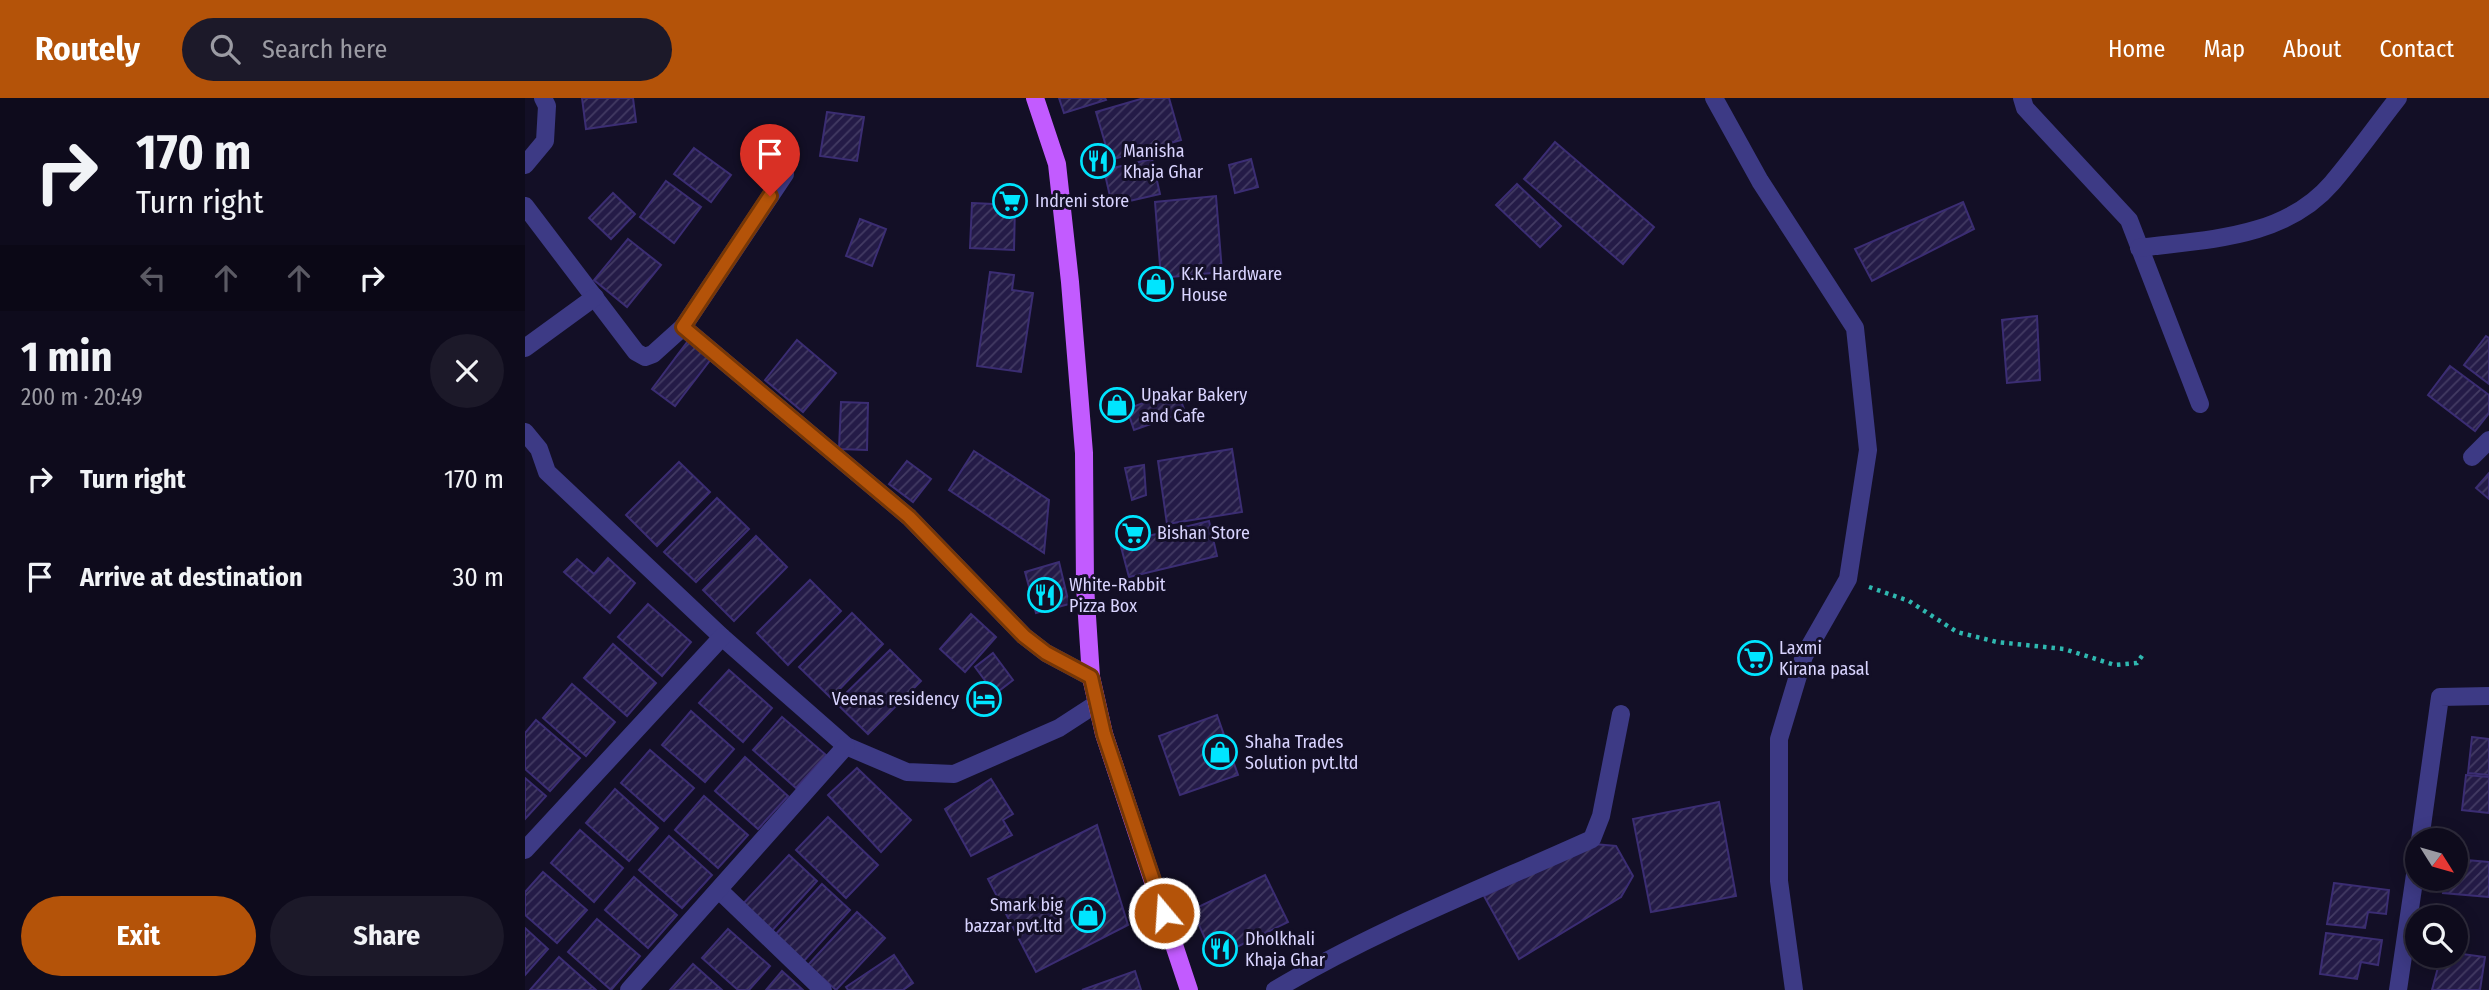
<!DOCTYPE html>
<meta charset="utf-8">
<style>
:root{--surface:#0e0b1c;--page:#1c1929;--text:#f1f3f6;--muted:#9b9ba3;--line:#2e2b3b;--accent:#b45309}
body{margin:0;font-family:"Fira Sans Condensed",sans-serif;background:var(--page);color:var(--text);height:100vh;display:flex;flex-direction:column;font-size:26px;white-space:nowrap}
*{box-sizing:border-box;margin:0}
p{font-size:23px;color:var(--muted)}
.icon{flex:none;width:38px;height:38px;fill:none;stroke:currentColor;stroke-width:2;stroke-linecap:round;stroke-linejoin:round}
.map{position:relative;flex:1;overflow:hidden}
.panel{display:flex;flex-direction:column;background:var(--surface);width:525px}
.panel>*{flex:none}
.hud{background:#0e0b1c;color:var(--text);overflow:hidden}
.needle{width:46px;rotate:127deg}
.tools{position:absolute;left:1880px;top:730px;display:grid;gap:14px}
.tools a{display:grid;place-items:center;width:63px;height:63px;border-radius:50%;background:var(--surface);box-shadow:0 4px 18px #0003,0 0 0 2px var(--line);font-size:35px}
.pin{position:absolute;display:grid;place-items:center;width:60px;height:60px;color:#fff;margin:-72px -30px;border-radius:50% 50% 50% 0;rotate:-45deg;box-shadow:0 0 7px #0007}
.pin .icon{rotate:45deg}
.me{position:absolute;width:77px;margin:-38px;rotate:342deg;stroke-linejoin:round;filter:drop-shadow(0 0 5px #0008)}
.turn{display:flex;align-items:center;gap:24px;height:147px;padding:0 21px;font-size:32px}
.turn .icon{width:91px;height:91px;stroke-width:2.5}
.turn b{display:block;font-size:49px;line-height:60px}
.lanes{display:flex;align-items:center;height:66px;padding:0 21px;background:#0003;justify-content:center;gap:35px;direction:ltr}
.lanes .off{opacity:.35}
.round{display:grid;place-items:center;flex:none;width:74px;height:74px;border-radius:37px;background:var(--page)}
.head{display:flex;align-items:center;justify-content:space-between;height:119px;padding:0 21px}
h1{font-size:42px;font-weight:700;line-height:52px}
.button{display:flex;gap:14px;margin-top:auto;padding:14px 21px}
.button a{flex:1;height:80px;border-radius:42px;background:var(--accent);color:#fff;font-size:28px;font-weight:700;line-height:80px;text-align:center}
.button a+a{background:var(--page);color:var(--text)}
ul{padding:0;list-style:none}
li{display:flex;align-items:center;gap:21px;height:98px;padding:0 21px}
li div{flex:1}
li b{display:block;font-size:26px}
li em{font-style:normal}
header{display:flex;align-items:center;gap:42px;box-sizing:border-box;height:98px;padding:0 35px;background:var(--accent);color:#fff}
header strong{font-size:33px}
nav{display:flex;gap:38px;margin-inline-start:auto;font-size:24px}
.search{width:490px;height:63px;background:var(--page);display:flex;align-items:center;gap:18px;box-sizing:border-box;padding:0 24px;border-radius:38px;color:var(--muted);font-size:26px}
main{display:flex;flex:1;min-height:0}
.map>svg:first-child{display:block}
</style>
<header>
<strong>Routely</strong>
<div class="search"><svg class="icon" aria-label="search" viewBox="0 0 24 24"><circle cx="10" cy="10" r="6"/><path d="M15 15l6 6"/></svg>Search here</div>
<nav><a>Home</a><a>Map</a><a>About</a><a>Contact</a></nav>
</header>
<main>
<section class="panel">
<div class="hud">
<div class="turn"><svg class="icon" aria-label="right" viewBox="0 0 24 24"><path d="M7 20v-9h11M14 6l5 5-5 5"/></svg><div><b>170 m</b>Turn right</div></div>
<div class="lanes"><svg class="icon off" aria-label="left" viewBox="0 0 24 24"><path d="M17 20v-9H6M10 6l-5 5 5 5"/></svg><svg class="icon off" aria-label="ahead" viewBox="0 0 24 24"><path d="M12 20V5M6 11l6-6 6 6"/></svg><svg class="icon off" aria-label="ahead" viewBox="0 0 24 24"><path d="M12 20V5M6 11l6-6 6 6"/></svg><svg class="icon" aria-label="right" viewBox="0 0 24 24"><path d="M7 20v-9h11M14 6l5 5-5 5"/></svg></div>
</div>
<div class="head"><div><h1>1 min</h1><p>200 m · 20:49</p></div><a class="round"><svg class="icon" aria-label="close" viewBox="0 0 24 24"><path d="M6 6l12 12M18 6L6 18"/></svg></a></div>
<ul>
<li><svg class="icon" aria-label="right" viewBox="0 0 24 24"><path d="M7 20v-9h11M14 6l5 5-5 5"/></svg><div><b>Turn right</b></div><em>170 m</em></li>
<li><svg class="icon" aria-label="arrive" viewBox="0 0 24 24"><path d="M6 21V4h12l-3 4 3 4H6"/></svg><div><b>Arrive at destination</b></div><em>30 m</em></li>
</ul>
<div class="button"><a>Exit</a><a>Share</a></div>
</section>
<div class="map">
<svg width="1964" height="892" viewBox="0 0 1964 892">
<defs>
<pattern id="building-hatch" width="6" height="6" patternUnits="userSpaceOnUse" patternTransform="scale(1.75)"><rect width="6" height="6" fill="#241b47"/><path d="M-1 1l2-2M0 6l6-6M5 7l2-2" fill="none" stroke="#433b63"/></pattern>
</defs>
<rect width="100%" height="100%" fill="#130f26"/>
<g fill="url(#building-hatch)" stroke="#3b2d73" stroke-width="2">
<polygon points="57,0 108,0 111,24 61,31"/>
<polygon points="534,0 580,0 581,2 539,15"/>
<polygon points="619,0 644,0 656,42 585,62 571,14"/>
<polygon points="302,14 339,19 332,63 295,58"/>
<polygon points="1030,44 1129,129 1098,166 999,81"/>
<polygon points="169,50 206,77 186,104 149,76"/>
<polygon points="627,61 635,96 587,107 579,72"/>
<polygon points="726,61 733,89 710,95 704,67"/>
<polygon points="141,83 176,109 149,145 115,119"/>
<polygon points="992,86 1036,128 1015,149 971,107"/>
<polygon points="88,95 110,116 86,141 64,120"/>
<polygon points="691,98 697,174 636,180 630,104"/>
<polygon points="1438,104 1449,131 1347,183 1330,151"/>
<polygon points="447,105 490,107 489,152 445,150"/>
<polygon points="335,121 361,131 347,168 321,158"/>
<polygon points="103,141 136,167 102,209 69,182"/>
<polygon points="465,174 489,177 487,192 508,195 496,274 452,268"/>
<polygon points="1512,218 1515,282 1482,285 1477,222"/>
<polygon points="1961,238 1964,240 1964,286 1939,267"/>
<polygon points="272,242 311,275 278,314 240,282"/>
<polygon points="163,243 186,261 150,308 127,291"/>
<polygon points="1925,268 1964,297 1964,315 1950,333 1903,297"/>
<polygon points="652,292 660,314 609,332 602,311"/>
<polygon points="316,304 343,305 342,352 314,351"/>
<polygon points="707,351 717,414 642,426 633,363"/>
<polygon points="449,353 524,402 519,455 424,392"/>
<polygon points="382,363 406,381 388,404 364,386"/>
<polygon points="154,364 185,394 132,448 101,417"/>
<polygon points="619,367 621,397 607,402 600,370"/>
<polygon points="1964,375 1964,401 1951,390"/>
<polygon points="192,400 224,431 171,484 139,454"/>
<polygon points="684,423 692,458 604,479 595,445"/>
<polygon points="231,438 262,469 209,523 178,492"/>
<polygon points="83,460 110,485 85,515 39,474 52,461 69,476"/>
<polygon points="534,464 544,506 511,515 500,474"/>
<polygon points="285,482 316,513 263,567 232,535"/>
<polygon points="123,506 166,544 137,578 93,539"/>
<polygon points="327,515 358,546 306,600 274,569"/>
<polygon points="446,516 471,539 440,574 415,551"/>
<polygon points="88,546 131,585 102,618 59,580"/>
<polygon points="365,552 396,583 343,636 311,605"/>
<polygon points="468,555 488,582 470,596 450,569"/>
<polygon points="204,572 247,610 218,644 174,605"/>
<polygon points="47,586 90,624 61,658 18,620"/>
<polygon points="166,613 209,651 180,684 137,647"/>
<polygon points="692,617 713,677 655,697 634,638"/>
<polygon points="257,619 301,657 271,690 228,652"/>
<polygon points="11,622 55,660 25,693 0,671 0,635"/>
<polygon points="1947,639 1964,641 1964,677 1943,675"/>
<polygon points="125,652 169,690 139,723 96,685"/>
<polygon points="220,659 263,698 233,731 190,693"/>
<polygon points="332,670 386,722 356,754 303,697"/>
<polygon points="1941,677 1964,679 1964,715 1937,712"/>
<polygon points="0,680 21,698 0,721"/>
<polygon points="466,681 488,716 478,722 487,737 446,758 420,711"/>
<polygon points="90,691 133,730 104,763 61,725"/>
<polygon points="179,698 223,737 193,770 150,732"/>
<polygon points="1194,704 1211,798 1126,814 1108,721"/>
<polygon points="303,719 353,767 321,800 271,752"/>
<polygon points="572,727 603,827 511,874 463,781"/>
<polygon points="55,732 98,770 69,804 26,765"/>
<polygon points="144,738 187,777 157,810 114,772"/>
<polygon points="1069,746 1091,748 1108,778 1096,799 994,861 959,798"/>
<polygon points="264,757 292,783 244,836 215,809"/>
<polygon points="1930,761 1964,764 1964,799 1918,795 1920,780 1930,780"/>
<polygon points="18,774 62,812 32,845 0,817 0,794"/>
<polygon points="740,777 763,824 689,860 667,812"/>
<polygon points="109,779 152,817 123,850 80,812"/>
<polygon points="1809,785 1864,792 1861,816 1843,814 1840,830 1802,826"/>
<polygon points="297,786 325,812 277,865 248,839"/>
<polygon points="332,814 360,840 311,892 283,867"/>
<polygon points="72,821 115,858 86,892 43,854"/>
<polygon points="0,830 23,851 0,877"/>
<polygon points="203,831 245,868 224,892 213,892 177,860"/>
<polygon points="1801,835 1857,842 1853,867 1836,864 1832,881 1795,876"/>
<polygon points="1930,855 1960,859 1955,892 1907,892 1916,858 1930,858"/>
<polygon points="369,857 388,885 378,892 323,892 321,889"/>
<polygon points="34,859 71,892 5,892"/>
<polygon points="168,866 197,892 145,892"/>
<polygon points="257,873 278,892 241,892"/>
<polygon points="610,873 616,892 557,892"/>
</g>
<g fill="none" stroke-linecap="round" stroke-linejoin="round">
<polyline stroke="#2fb8b0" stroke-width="4.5" stroke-dasharray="3.5 5" stroke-linecap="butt" points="1344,489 1384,503 1432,534 1472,544 1539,551 1590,567 1612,565 1619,555"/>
<g stroke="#3d3a85" stroke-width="18">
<polyline points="1189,0 1235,83 1330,230 1343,352 1323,481 1279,558 1254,641 1254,783 1269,892"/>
<polyline points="1497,0 1500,10 1604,122 1675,306"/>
<polyline points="0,67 20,43 22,8 18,0"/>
<polyline points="0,108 111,254 120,259 128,256 158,229 260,76"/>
<path d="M1614,150c68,-9 145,-9 193,-65 23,-27 44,-57 66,-85"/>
<polyline points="158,229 384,419 499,538 521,555 566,579"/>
<polyline points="0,250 70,199"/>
<polyline points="0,334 14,351 22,374 197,539 321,648 382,674 429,676 534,630 571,606"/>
<polyline points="1947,359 1964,342"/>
<polyline points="1895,742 1915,599 1964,598"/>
<polyline points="0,752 197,539"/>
<polyline points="194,792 298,892"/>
<polyline points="104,892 321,648"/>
<path d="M750,892c100,-60 211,-103 317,-151l9,-23 20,-102"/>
<polyline points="1873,892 1892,763"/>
</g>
<polyline stroke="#c25bff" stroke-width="18" points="510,0 532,66 545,184 559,355 560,488 566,579 579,636 664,892"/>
</g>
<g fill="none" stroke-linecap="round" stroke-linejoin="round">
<g stroke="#753606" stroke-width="18">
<polyline id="route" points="245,98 158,229 384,419 499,538 521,555 566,579 579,636 639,815"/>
</g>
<use href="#route" stroke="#b45309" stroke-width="12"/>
</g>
<defs>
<g id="restaurant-ring" transform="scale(1.75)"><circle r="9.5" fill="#130f26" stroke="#00e5ff" stroke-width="1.5"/><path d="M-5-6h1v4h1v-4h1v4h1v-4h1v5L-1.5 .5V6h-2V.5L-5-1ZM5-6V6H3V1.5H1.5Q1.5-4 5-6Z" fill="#00e5ff"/></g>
<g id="supermarket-ring" transform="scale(1.75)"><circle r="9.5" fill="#130f26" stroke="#00e5ff" stroke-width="1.5"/><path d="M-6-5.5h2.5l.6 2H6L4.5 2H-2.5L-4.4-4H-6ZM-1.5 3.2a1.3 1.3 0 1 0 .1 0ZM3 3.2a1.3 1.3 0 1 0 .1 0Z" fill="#00e5ff"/></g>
<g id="shop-ring" transform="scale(1.75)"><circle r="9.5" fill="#130f26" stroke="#00e5ff" stroke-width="1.5"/><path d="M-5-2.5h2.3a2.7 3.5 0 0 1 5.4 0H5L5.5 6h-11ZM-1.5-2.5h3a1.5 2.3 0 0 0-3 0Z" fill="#00e5ff"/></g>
<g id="hotel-ring" transform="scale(1.75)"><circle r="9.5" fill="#130f26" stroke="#00e5ff" stroke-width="1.5"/><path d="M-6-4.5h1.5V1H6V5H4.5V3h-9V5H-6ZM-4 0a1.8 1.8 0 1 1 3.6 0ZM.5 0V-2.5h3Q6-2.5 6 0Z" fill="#00e5ff"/></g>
</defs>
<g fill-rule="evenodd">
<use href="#restaurant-ring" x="573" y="63"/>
<use href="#supermarket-ring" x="485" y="103"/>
<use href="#shop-ring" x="631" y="186"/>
<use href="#shop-ring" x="592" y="307"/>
<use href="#supermarket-ring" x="608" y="435"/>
<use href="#restaurant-ring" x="520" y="497"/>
<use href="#supermarket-ring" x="1230" y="560"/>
<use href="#hotel-ring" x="459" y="601"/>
<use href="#shop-ring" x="695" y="654"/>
<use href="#shop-ring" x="563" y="817"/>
<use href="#restaurant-ring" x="695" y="851"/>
</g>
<g text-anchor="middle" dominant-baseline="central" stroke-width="6" stroke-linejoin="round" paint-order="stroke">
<g font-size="18" fill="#d9d4ff" stroke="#130f26" text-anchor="start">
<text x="598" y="53">Manisha<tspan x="598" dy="21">Khaja Ghar</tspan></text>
<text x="510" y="103">Indreni store</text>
<text x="656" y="176">K.K. Hardware<tspan x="656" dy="21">House</tspan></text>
<text x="616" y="297">Upakar Bakery<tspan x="616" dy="21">and Cafe</tspan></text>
<text x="632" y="435">Bishan Store</text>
<text x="544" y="487">White-Rabbit<tspan x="544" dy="21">Pizza Box</tspan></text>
<text x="1254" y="550">Laxmi<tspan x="1254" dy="21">Kirana pasal</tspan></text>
<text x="434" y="601" text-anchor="end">Veenas residency</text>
<text x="720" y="644">Shaha Trades<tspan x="720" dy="21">Solution pvt.ltd</tspan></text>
<text x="538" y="807" text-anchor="end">Smark big<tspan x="538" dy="21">bazzar pvt.ltd</tspan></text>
<text x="720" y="841">Dholkhali<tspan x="720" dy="21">Khaja Ghar</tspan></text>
</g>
</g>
</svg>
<div class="tools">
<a><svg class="needle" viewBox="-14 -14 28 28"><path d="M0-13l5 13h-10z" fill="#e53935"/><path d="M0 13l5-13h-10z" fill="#9b9ba3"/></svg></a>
<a><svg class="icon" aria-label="search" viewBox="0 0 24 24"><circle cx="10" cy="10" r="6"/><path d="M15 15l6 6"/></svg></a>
</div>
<div class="pin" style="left:245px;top:98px;background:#d93025"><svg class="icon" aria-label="arrive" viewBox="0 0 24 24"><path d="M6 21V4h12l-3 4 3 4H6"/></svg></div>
<svg class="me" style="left:639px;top:815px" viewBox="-20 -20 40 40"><circle r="17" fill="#b45309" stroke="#fff" stroke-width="3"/><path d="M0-11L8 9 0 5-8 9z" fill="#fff"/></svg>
</div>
</main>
